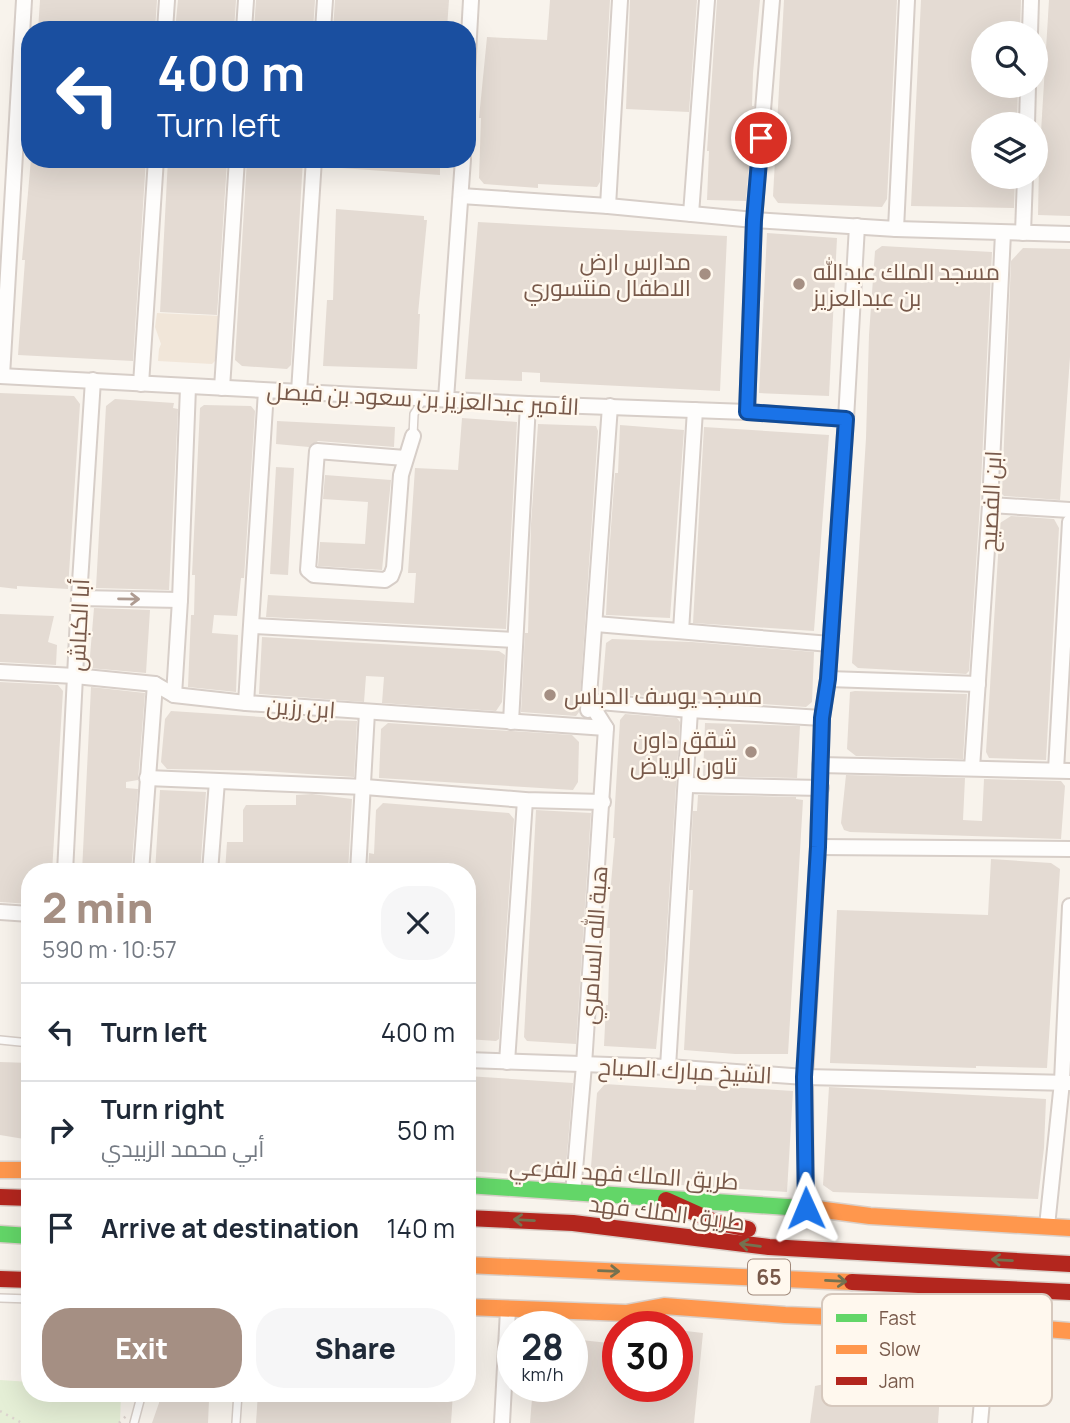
<!DOCTYPE html>
<meta charset="utf-8">
<style>
:root{--surface:#fff;--page:#f6f6f7;--text:#1f2937;--muted:#747a83;--line:#e0e1e3;--accent:#a58f83}
body{margin:0;font-family:Manrope,Cairo,sans-serif;background:var(--page);color:var(--text);height:100vh;display:flex;flex-direction:column;font-size:26px;white-space:nowrap}
*{box-sizing:border-box;margin:0}
p{font-size:23px;color:var(--muted)}
.icon{flex:none;width:38px;height:38px;fill:none;stroke:currentColor;stroke-width:2;stroke-linecap:round;stroke-linejoin:round}
.map{position:relative;flex:1;overflow:hidden}
.sheet{position:absolute;left:21px;top:863px;width:455px;height:539px;display:flex;flex-direction:column;background:var(--surface);border-radius:28px;box-shadow:0 7px 28px #0002}
.sheet>*{flex:none}
.top-card{position:absolute;left:21px;top:21px;width:455px;height:147px;border-radius:28px;box-shadow:0 7px 28px #0002;background:#1a4fa0;color:#fff;overflow:hidden}
.buttons{position:absolute;left:971px;top:21px;display:grid;gap:14px}
.buttons a{display:grid;place-items:center;width:77px;height:77px;border-radius:50%;background:var(--surface);box-shadow:0 7px 28px #0002;font-size:35px}
.speed{position:absolute;left:497px;top:1311px;display:flex;gap:14px;font-size:35px;font-weight:700;text-align:center}
.speed>*{display:grid;place-content:center;width:91px;height:91px;border-radius:50%;background:var(--surface);box-shadow:0 7px 28px #0002;line-height:1}
.speed small{font-size:18px;font-weight:400}
.speed .limit{border:10px solid #d22;background:#fff;color:#111}
.pin{position:absolute;display:grid;place-items:center;width:60px;height:60px;color:#fff;margin:-30px;border:4px solid #fff;border-radius:50%;box-shadow:0 2px 7px #0007}
.me{position:absolute;width:77px;margin:-38px;rotate:359deg;stroke-linejoin:round;filter:drop-shadow(0 0 5px #0008)}
.turn{display:flex;align-items:center;gap:24px;height:147px;padding:0 21px;font-size:32px}
.turn .icon{width:91px;height:91px;stroke-width:2.5}
.turn b{display:block;font-size:49px;line-height:60px}
.round{display:grid;place-items:center;flex:none;width:74px;height:74px;border-radius:28px;background:var(--page)}
.headline{display:flex;align-items:center;justify-content:space-between;height:119px;padding:0 21px}
h1{font-size:42px;font-weight:800;line-height:52px;color:var(--accent)}
.cta{display:flex;gap:14px;margin-top:auto;padding:14px 21px}
.cta a{flex:1;height:80px;border-radius:28px;background:var(--accent);color:#fff;font-size:28px;font-weight:800;line-height:80px;text-align:center}
.cta a+a{background:var(--page);color:var(--text)}
ul{padding:0;list-style:none}
li{display:flex;align-items:center;gap:21px;height:98px;padding:0 21px;border-top:2px solid var(--line)}
li div{flex:1}
li b{display:block;font-size:26px}
li em{font-style:normal}
.map>svg:first-child{display:block}
</style>
<div class="map">
<svg width="1070" height="1423" viewBox="0 0 1070 1423">
<rect width="100%" height="100%" fill="#f8f3ec"/>
<polygon fill="#f1e6d9" points="157,313 221,316 220,356 212,364 158,361 159,349 161,344 155,327"/>
<polygon fill="#e5efd6" points="0,1380 30,1382 30,1393 121,1393 120,1423 0,1423"/>
<g fill="#e4dbd3">
<polygon points="40,0 157,0 155,30 38,30"/>
<polygon points="178,0 236,0 234,30 175,30"/>
<polygon points="256,0 315,0 313,30 254,30"/>
<polygon points="335,0 449,0 447,28 392,27 392,30 333,30"/>
<polygon points="550,0 610,0 600,182 597,187 538,184 538,188 484,184 479,178 481,118 479,118 487,37 547,40"/>
<polygon points="630,0 697,0 689,112 626,109"/>
<polygon points="717,0 760,0 753,73 752,106 754,106 746,201 707,200 709,151 707,151"/>
<polygon points="784,0 897,0 887,199 882,207 778,203 773,196"/>
<polygon points="921,0 1021,0 1020,33 984,33 984,86 1018,86 1017,124 984,124 984,177 1015,177 1014,208 911,206"/>
<polygon points="1049,0 1070,0 1070,216 1038,215 1039,165"/>
<polygon points="31,159 146,159 133,361 18,355 25,260 22,260"/>
<polygon points="168,159 227,162 217,315 160,312"/>
<polygon points="247,159 303,159 291,365 287,369 242,366 235,360"/>
<polygon points="327,159 440,159 440,175 327,167"/>
<polygon points="336,209 424,216 424,220 427,220 418,314 420,314 417,369 323,366 327,300 333,300"/>
<polygon points="478,222 727,236 720,391 540,382 540,373 522,372 522,381 465,379"/>
<polygon points="767,233 837,238 829,396 759,393"/>
<polygon points="882,246 992,252 980,504 969,671 966,674 858,668 852,663 866,438 869,335 875,251"/>
<polygon points="1023,248 1070,249 1070,357 1060,500 1004,496 1002,494 1011,261"/>
<polygon points="0,393 74,396 80,404 68,589 17,586 17,589 0,587"/>
<polygon points="115,399 174,403 173,408 178,409 169,590 96,588 106,406"/>
<polygon points="204,405 251,406 255,411 244,578 241,578 237,616 214,615 212,633 238,635 236,692 188,687 191,615 194,615 195,575 192,575 200,408"/>
<polygon points="462,418 517,422 506,629 266,617 268,595 414,603 416,573 408,573 415,468 458,470"/>
<polygon points="277,421 395,427 394,447 318,441 309,447 276,444"/>
<polygon points="538,424 596,426 598,431 579,712 576,716 521,712 525,633 528,633 531,524"/>
<polygon points="620,425 684,430 670,618 606,615 609,554 615,473 618,473"/>
<polygon points="704,427 829,435 814,631 693,623"/>
<polygon points="276,467 294,468 288,575 270,574"/>
<polygon points="325,475 391,480 382,570 318,566 320,542 365,544 368,502 323,499"/>
<polygon points="1011,516 1054,519 1059,528 1046,760 989,758 986,752 1000,523"/>
<polygon points="94,608 150,610 146,673 89,668"/>
<polygon points="0,614 54,616 48,642 57,645 56,665 0,662"/>
<polygon points="262,637 499,651 505,655 502,702 496,711 382,703 384,677 366,676 364,702 259,694"/>
<polygon points="612,639 692,642 814,652 812,702 806,707 605,693 602,691 606,643"/>
<polygon points="0,682 58,685 63,691 52,872 30,872 30,904 0,902"/>
<polygon points="91,687 145,693 138,780 126,782 126,788 138,789 131,872 82,872"/>
<polygon points="855,691 967,694 963,759 856,756 847,749 850,692"/>
<polygon points="171,711 278,718 278,716 285,715 301,716 301,719 357,721 354,777 262,771 167,769 161,762 165,719"/>
<polygon points="625,714 677,718 680,722 665,960 656,1049 604,1046 606,1005 608,1005 610,928 607,928 615,838 613,838 620,720"/>
<polygon points="388,723 572,735 579,742 578,782 573,790 379,778 381,729"/>
<polygon points="705,723 800,726 797,778 703,776"/>
<polygon points="846,775 965,778 963,820 982,821 984,779 1061,781 1065,786 1061,839 850,832 844,830 841,823"/>
<polygon points="160,790 206,792 200,872 155,872"/>
<polygon points="296,795 312,794 352,799 348,872 225,872 227,842 243,842 243,810 246,805 296,805"/>
<polygon points="698,795 796,797 796,799 803,800 788,1054 735,1054 684,1050 693,890 689,890 693,811 697,811"/>
<polygon points="383,803 509,813 514,819 499,1039 496,1041 467,1039 467,872 368,872 369,853 374,854 376,810"/>
<polygon points="536,810 591,813 576,1044 527,1041 524,1037"/>
<polygon points="991,859 1051,863 1060,869 1047,1068 976,1066 976,1068 830,1063 837,910 988,915"/>
<polygon points="0,1062 30,1063 30,1140 0,1135"/>
<polygon points="467,1076 573,1083 565,1178 467,1171"/>
<polygon points="605,1084 696,1090 696,1085 793,1091 787,1192 590,1179 597,1093"/>
<polygon points="829,1087 1046,1099 1044,1148 1038,1199 833,1192 823,1185"/>
<polygon points="677,1330 703,1333 694,1423 530,1423 533,1386 572,1386 572,1339 618,1344 618,1386 677,1386"/>
<polygon points="876,1373 940,1393 938,1423 810,1423 815,1386"/>
<polygon points="160,1393 197,1393 196,1399 209,1400 208,1423 152,1423 159,1403"/>
<polygon points="258,1393 453,1393 451,1423 256,1423"/>
</g>
<g fill="none" stroke-linecap="round" stroke-linejoin="round">
<g stroke="#d7cec8" stroke-width="10">
<g id="lane">
<polyline points="413,436 414,414 424,398"/>
<polyline points="0,1040 30,1043"/>
<polyline points="0,1298 30,1299"/>
<polyline points="134,1423 142,1393"/>
<polyline points="236,1423 238,1393"/>
</g>
</g>
<g stroke="#d7cec8" stroke-width="18">
<g id="street">
<polyline points="165,30 167,0"/>
<polyline points="244,30 246,0"/>
<polyline points="323,30 325,0"/>
<polyline points="1030,33 1031,0"/>
<polyline points="467,72 471,0"/>
<polyline points="1027,124 1028,86"/>
<polyline points="461,196 608,206 754,220 896,229 1070,234"/>
<polyline points="608,206 620,0"/>
<polyline points="691,214 707,0"/>
<polyline points="896,229 907,0"/>
<polyline points="1023,233 1025,177"/>
<polyline points="0,376 528,404 747,412 846,419"/>
<polyline points="2,376 24,0"/>
<polyline points="141,384 156,159"/>
<polyline points="222,388 237,159"/>
<polyline points="299,392 314,159"/>
<polyline points="446,399 463,159"/>
<polyline points="747,412 754,220 772,0"/>
<polyline points="405,458 317,451 308,570 314,575 385,580 391,576 394,568 401,475 413,436"/>
<polyline points="990,505 1070,510"/>
<polyline points="79,598 180,600"/>
<polyline points="596,624 830,644"/>
<polyline points="252,626 514,640"/>
<polyline points="681,631 695,410"/>
<polyline points="0,672 75,676 155,684 174,695 246,703 606,728"/>
<polyline points="828,679 978,684"/>
<polyline points="174,695 180,600 188,387"/>
<polyline points="589,701 690,710 822,718"/>
<polyline points="246,703 266,391"/>
<polyline points="588,710 610,406"/>
<polyline points="511,722 528,404"/>
<polyline points="820,765 1070,771"/>
<polyline points="972,768 990,505 1003,233"/>
<polyline points="1056,770 1070,522"/>
<polyline points="147,778 365,787 525,800 603,802"/>
<polyline points="687,785 821,788"/>
<polyline points="818,847 1070,849"/>
<polyline points="65,872 79,598 93,380"/>
<polyline points="141,872 155,684"/>
<polyline points="210,872 217,781"/>
<polyline points="358,872 367,712"/>
<polyline points="0,912 30,914"/>
<polyline points="467,1060 668,1067 805,1077 1070,1083"/>
<polyline points="507,1062 525,800"/>
<polyline points="668,1067 690,710"/>
<polyline points="573,1193 584,1065 606,728 589,701"/>
<polyline points="806,1208 805,1077 818,847 822,718 828,679 846,419 857,226"/>
<polyline points="1047,1226 1062,1082 1070,906"/>
<polyline points="502,1423 508,1310"/>
<polyline points="980,1423 988,1334 993,1325"/>
</g>
</g>
<g stroke="#dad0c9" stroke-width="19">
<g id="fast">
<polyline points="467,1185 817,1209"/>
<polyline points="0,1234 30,1236"/>
</g>
</g>
<g stroke="#dad0c9" stroke-width="19">
<g id="slow">
<polyline points="0,1170 30,1170"/>
<polyline points="817,1209 870,1216 1070,1228"/>
<polyline points="467,1265 852,1282"/>
<polyline points="467,1307 626,1313 664,1306 785,1315 962,1322 1070,1331"/>
</g>
</g>
<g stroke="#dad0c9" stroke-width="19">
<g id="jam">
<polyline points="0,1197 30,1198"/>
<polyline points="666,1200 715,1222 748,1229"/>
<polyline points="467,1218 573,1223 769,1247 1070,1264"/>
<polyline points="0,1279 30,1280"/>
<polyline points="852,1282 1070,1292"/>
</g>
</g>
<g stroke="#dbd2cd" stroke-width="2.5" stroke-dasharray="2 5" stroke-linecap="butt">
<polyline points="0,1411 22,1423"/>
<polyline points="119,1423 126,1416"/>
</g>
<use href="#lane" stroke="#fefdfc" stroke-width="7"/>
<use href="#street" stroke="#fefdfc" stroke-width="14"/>
<use href="#fast" stroke="#63d668" stroke-width="16"/>
<use href="#slow" stroke="#ff974d" stroke-width="16"/>
<use href="#jam" stroke="#b3261e" stroke-width="16"/>
</g>
<defs><path id="oneway-shaft" d="M-6 0H5M1.5-3L5.5 0L1.5 3" fill="none" stroke-width="1.6" stroke-linecap="round" stroke-linejoin="round" transform="scale(1.75)"/></defs>
<use stroke="#ae9b91" href="#oneway-shaft" transform="translate(129 599) rotate(1)"/>
<g stroke="#747250">
<use href="#oneway-shaft" transform="translate(524 1220) rotate(-177)"/>
<use href="#oneway-shaft" transform="translate(750 1245) rotate(-173)"/>
<use href="#oneway-shaft" transform="translate(1002 1260) rotate(-177)"/>
<use href="#oneway-shaft" transform="translate(609 1271) rotate(2)"/>
<use href="#oneway-shaft" transform="translate(836 1281) rotate(3)"/>
</g>
<g fill="none" stroke-linecap="round" stroke-linejoin="round">
<g stroke="#114b97" stroke-width="18">
<polyline id="route" points="761,138 754,220 747,412 846,419 828,679 822,718 818,847 804,1077 806,1208"/>
</g>
<use href="#route" stroke="#1a73e8" stroke-width="12"/>
</g>
<g fill="#a58f83" stroke="#fff8ee" stroke-width="2.5">
<circle cx="705" cy="274" r="7"/>
<circle cx="799" cy="284" r="7"/>
<circle cx="550" cy="695" r="7"/>
<circle cx="751" cy="752" r="7"/>
</g>
<g text-anchor="middle" dominant-baseline="central" stroke-width="5" stroke-linejoin="round" paint-order="stroke">
<rect fill="#fff8ee" stroke="#a0897b" stroke-width="2" x="748" y="1259.5" width="42" height="35" rx="5"/>
<g font-size="21" font-weight="bold" fill="#78594a">
<text x="769" y="1277">65</text>
</g>
<g font-size="23" fill="#78594a" stroke="#fff8ee" text-anchor="end">
<text x="691" y="261">مدارس ارض<tspan x="691" dy="26">الاطفال منتسوري</tspan></text>
<text x="813" y="271" text-anchor="start">مسجد الملك عبدالله<tspan x="813" dy="26">بن عبدالعزيز</tspan></text>
<text x="564" y="695" text-anchor="start">مسجد يوسف الدباس</text>
<text x="737" y="739">شقق داون<tspan x="737" dy="26">تاون الرياض</tspan></text>
</g>
<g font-size="23" fill="#78594a" stroke="#fff8ee">
<text transform="translate(423 398) rotate(3)">الأمير عبدالعزيز بن سعود بن فيصل</text>
<text transform="translate(990 501) rotate(-87)">ابن الفصيح</text>
<text transform="translate(78 625) rotate(-87)">أبا الكباش</text>
<text transform="translate(301 707) rotate(4)">ابن رزين</text>
<text transform="translate(593 945) rotate(-86)">هبة الله السامري</text>
<text transform="translate(685 1070) rotate(3)">الشيخ مبارك الصباح</text>
<text transform="translate(624 1173) rotate(4)">طريق الملك فهد الفرعي</text>
<text transform="translate(667 1212) rotate(7)">طريق الملك فهد</text>
</g>
</g>
<rect x="822" y="1294" width="230" height="112" rx="10" fill="#fff8ee" stroke="#d6c8bd" stroke-width="2"/>
<rect x="836" y="1314" width="31" height="8" fill="#63d668"/>
<rect x="836" y="1345" width="31" height="9" fill="#ff974d"/>
<rect x="836" y="1377" width="31" height="8" fill="#b3261e"/>
<g font-size="19" fill="#78594a">
<text x="879" y="1325">Fast</text>
<text x="879" y="1356">Slow</text>
<text x="879" y="1388">Jam</text>
</g>
</svg>
<div class="buttons">
<a><svg class="icon" aria-label="search" viewBox="0 0 24 24"><circle cx="10" cy="10" r="6"/><path d="M15 15l6 6"/></svg></a>
<a><svg class="icon" aria-label="layers" viewBox="0 0 24 24"><path d="M12 4l9 5-9 5-9-5zM3 14l9 5 9-5"/></svg></a>
</div>
<div class="speed"><div>28<small>km/h</small></div><div class="limit">30</div></div>
<div class="pin" style="left:761px;top:138px;background:#d93025"><svg class="icon" aria-label="arrive" viewBox="0 0 24 24"><path d="M6 21V4h12l-3 4 3 4H6"/></svg></div>
<svg class="me" style="left:806px;top:1208px" viewBox="-20 -20 40 40"><path d="M0-17L14 15 0 8-14 15z" fill="#1a73e8" stroke="#fff" stroke-width="4"/></svg>
<div class="top-card">
<div class="turn"><svg class="icon" aria-label="left" viewBox="0 0 24 24"><path d="M17 20v-9H6M10 6l-5 5 5 5"/></svg><div><b>400 m</b>Turn left</div></div>
</div>
<section class="sheet">
<div class="headline"><div><h1>2 min</h1><p>590 m · 10:57</p></div><a class="round"><svg class="icon" aria-label="close" viewBox="0 0 24 24"><path d="M6 6l12 12M18 6L6 18"/></svg></a></div>
<ul>
<li><svg class="icon" aria-label="left" viewBox="0 0 24 24"><path d="M17 20v-9H6M10 6l-5 5 5 5"/></svg><div><b>Turn left</b></div><em>400 m</em></li>
<li><svg class="icon" aria-label="right" viewBox="0 0 24 24"><path d="M7 20v-9h11M14 6l5 5-5 5"/></svg><div><b>Turn right</b><p>أبي محمد الزبيدي</p></div><em>50 m</em></li>
<li><svg class="icon" aria-label="arrive" viewBox="0 0 24 24"><path d="M6 21V4h12l-3 4 3 4H6"/></svg><div><b>Arrive at destination</b></div><em>140 m</em></li>
</ul>
<div class="cta"><a>Exit</a><a>Share</a></div>
</section>
</div>
